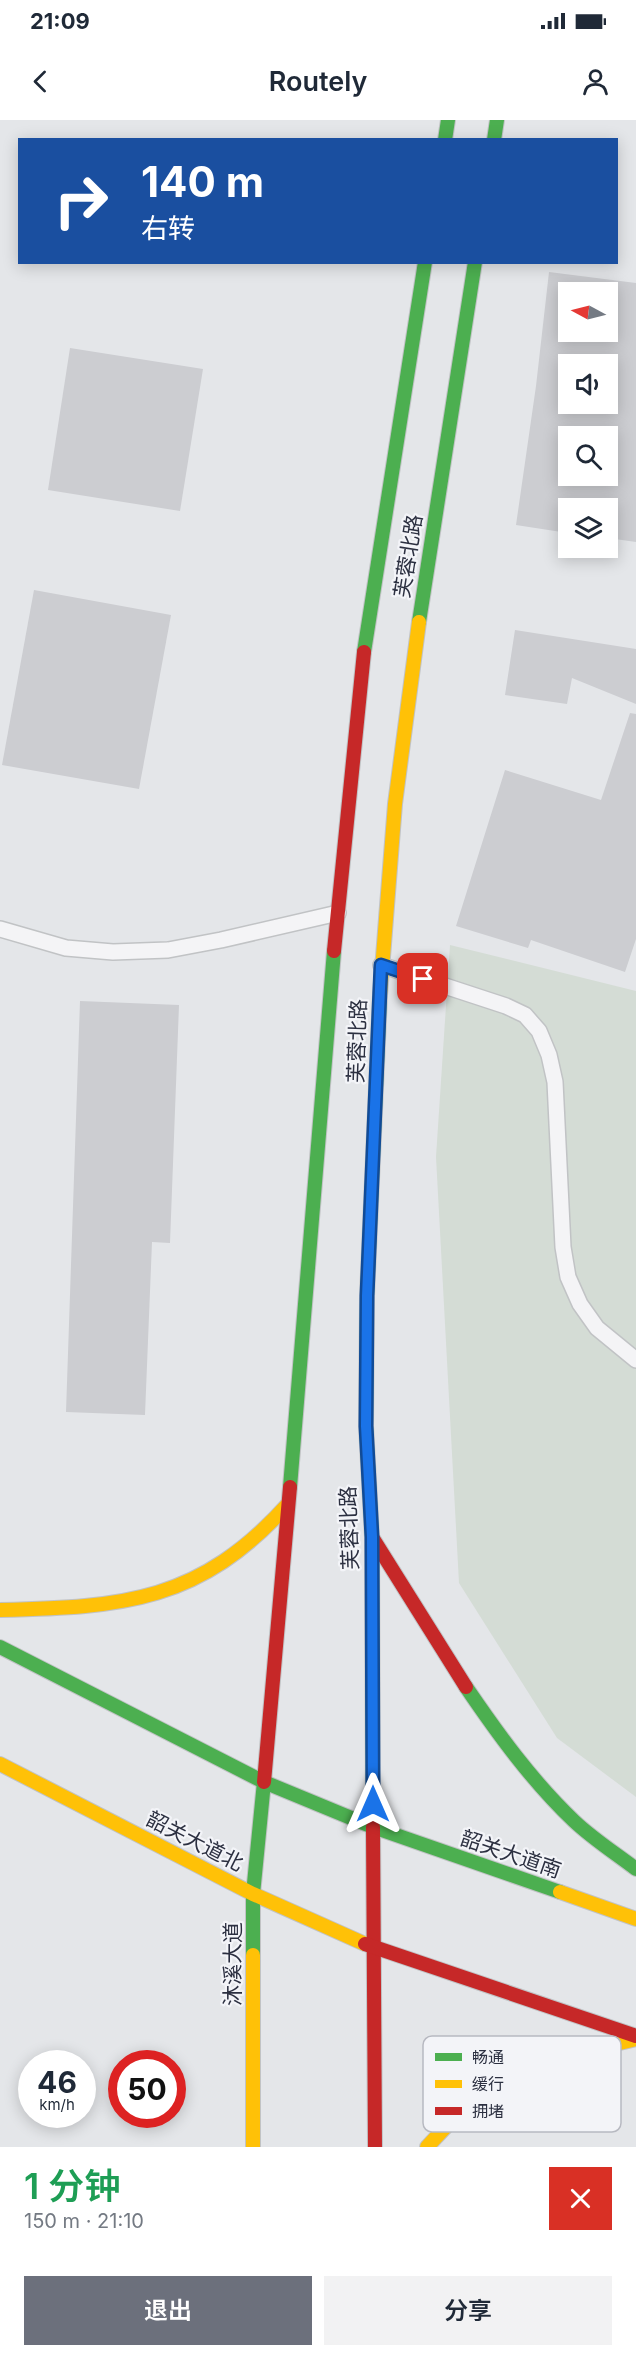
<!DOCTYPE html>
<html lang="zh">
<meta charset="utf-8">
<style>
:root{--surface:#fff;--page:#f2f2f3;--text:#1f2937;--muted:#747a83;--accent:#6c707c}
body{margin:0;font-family:Inter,"Noto Sans SC",sans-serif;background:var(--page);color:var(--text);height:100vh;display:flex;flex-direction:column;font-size:22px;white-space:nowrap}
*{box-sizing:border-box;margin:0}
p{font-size:20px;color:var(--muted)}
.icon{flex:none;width:33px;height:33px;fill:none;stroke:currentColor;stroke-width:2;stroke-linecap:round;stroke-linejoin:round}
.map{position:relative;height:2027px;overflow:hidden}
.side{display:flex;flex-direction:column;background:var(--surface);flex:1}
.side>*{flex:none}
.top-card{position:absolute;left:18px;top:18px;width:600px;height:126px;border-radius:0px;box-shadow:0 3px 15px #0003;background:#1a4fa0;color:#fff;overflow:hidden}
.needle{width:39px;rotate:277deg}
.tools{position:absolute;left:558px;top:162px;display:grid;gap:12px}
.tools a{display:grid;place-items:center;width:60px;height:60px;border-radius:0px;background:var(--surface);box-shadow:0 3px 15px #0003;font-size:30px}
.speed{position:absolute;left:18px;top:1930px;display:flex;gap:12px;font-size:30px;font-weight:700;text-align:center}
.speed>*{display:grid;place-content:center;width:78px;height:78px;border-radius:50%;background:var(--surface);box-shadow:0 3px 15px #0003;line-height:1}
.speed small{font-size:15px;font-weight:400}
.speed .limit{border:9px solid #d22;background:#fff;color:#111}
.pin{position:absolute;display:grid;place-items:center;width:51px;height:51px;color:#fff;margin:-26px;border-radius:12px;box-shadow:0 3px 9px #0006}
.me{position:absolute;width:66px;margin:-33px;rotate:0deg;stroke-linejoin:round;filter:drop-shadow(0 0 4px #0008)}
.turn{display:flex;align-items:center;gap:21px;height:126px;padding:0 24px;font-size:27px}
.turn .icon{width:78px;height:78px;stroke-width:2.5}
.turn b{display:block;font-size:42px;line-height:51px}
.round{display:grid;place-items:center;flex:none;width:63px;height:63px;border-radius:0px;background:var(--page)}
.head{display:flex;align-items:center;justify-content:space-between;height:102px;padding:0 24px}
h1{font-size:36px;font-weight:600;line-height:45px;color:#1e9e55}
.button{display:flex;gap:12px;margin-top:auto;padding:12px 24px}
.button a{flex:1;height:69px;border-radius:0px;background:var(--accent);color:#fff;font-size:24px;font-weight:600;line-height:69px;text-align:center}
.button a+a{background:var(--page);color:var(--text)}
.status{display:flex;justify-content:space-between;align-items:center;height:42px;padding:0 30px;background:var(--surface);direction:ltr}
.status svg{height:16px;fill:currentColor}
header{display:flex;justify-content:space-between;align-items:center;height:78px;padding:0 24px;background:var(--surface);font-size:27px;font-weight:600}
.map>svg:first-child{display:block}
</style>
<div class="status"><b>21:09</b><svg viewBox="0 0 49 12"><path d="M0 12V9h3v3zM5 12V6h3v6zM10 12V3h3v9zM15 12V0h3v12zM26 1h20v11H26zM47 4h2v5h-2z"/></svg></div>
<header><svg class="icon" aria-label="back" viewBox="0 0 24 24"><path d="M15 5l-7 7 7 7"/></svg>Routely<svg class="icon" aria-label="person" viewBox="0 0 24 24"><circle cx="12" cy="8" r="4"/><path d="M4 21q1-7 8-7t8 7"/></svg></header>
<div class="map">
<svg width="636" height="2027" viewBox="0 0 636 2027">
<rect width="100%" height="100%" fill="#e4e6e9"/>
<polygon fill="#d4dcd5" points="450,825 636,871 636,1677 557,1618 459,1463 436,1037"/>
<g fill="#cccdd1" fill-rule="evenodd">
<path d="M549,152l87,11v259l-28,-4v-30h-40v25l-52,-8 20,-139zM568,172h40v40h-40zM568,244h40v40h-40zM568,316h40v40h-40z"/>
<polygon points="70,228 203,249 180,391 48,370"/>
<polygon points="34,470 171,495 139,669 2,645"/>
<polygon points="515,510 636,529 636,584 572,558 567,584 505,575"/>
<polygon points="630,593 636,594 636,819 625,852 531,820 528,828 456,806 505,650 601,680"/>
<polygon points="80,881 179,885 170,1123 152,1122 145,1295 66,1292"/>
</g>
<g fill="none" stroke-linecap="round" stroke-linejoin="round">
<g stroke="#c1c3c5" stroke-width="18">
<g id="lane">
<polyline points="0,809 66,828 113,832 168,830 221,820 338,793"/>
<polyline points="381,845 506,886 525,895 539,911 549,935 555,962 563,1127 568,1157 580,1184 597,1208 636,1240"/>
</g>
</g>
<g stroke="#c1c3c5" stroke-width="16">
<g id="fast">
<polyline points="445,20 448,0"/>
<polyline points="494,20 497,0"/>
<polyline points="419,502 475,142"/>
<polyline points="364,532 425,142"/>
<polyline points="290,1367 334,831"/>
<polyline points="0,1527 264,1662 373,1707 560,1772"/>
<path d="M466,1567c32,47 66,94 108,134 19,18 41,32 62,48"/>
<polyline points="373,1707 372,1417 366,1306 367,1176 380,875"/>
<polyline points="253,1835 253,1774 264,1662"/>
</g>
</g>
<g stroke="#c1c3c5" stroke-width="16">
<g id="slow">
<polyline points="380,875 395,684 419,502"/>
<path d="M0,1490c124,-3 200,-8 288,-106"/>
<polyline points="0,1644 253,1774 365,1824"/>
<polyline points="560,1772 636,1799"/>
<polyline points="253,1835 253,2027"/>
<path d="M427,2027c24,-26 49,-54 80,-70 40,-21 86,-27 129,-38"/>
</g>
</g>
<g stroke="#c1c3c5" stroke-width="16">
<g id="jam">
<polyline points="334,831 364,532"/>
<polyline points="372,1417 466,1567"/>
<polyline points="264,1662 290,1367"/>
<polyline points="373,1707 375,2027"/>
<polyline points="365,1824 636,1916"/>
</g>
</g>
<use href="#lane" stroke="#f4f4f6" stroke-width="15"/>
<use href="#fast" stroke="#4caf50" stroke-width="14"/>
<use href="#slow" stroke="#ffc107" stroke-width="14"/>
<use href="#jam" stroke="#c62828" stroke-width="14"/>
</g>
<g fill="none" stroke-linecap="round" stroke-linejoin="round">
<g stroke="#114b97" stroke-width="15">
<polyline id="route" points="373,1684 372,1417 366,1306 367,1176 381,845 423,859"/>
</g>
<use href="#route" stroke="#1a73e8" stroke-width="10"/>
</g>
<g text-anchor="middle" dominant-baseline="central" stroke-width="4.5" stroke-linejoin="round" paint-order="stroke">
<g font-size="21" fill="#2c3041" stroke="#f3f4f8">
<text transform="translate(408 436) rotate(-81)">芙蓉北路</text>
<text transform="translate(357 921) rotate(-88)">芙蓉北路</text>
<text transform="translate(349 1408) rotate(-92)">芙蓉北路</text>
<text transform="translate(195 1721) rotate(27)">韶关大道北</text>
<text transform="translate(511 1734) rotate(19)">韶关大道南</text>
<text transform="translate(232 1844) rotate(-90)">沐溪大道</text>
</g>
</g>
<rect x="423" y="1916" width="198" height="96" rx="9" fill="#f3f4f8" stroke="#b7b9c1" stroke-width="1.5"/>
<rect x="435" y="1933" width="27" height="8" fill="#4caf50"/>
<rect x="435" y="1960" width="27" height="8" fill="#ffc107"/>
<rect x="435" y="1987" width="27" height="8" fill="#c62828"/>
<g font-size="16" fill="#2c3041">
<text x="472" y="1943">畅通</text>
<text x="472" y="1970">缓行</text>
<text x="472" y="1997">拥堵</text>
</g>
</svg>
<div class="tools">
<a><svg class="needle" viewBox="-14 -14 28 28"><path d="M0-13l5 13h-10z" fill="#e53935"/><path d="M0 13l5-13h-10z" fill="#747a83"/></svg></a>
<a><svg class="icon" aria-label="sound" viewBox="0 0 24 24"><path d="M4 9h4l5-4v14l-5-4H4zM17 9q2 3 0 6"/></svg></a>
<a><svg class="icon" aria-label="search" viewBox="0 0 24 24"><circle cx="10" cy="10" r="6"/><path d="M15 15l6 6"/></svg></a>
<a><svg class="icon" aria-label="layers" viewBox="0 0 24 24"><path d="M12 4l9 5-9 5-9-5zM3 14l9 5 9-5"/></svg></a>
</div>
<div class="speed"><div>46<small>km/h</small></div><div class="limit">50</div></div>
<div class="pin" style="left:423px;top:859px;background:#d93025"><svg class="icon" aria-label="arrive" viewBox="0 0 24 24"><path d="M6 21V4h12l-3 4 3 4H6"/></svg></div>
<svg class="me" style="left:373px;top:1684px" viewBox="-20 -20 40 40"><path d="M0-17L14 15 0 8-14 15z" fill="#1a73e8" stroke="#fff" stroke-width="4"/></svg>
<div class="top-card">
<div class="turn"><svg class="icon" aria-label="right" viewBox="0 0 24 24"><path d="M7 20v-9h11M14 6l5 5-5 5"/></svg><div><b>140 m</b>右转</div></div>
</div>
</div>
<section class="side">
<div class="head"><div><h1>1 分钟</h1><p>150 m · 21:10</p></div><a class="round" style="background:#d93025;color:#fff"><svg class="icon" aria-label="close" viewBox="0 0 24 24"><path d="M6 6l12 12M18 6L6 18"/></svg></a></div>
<div class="button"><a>退出</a><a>分享</a></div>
</section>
